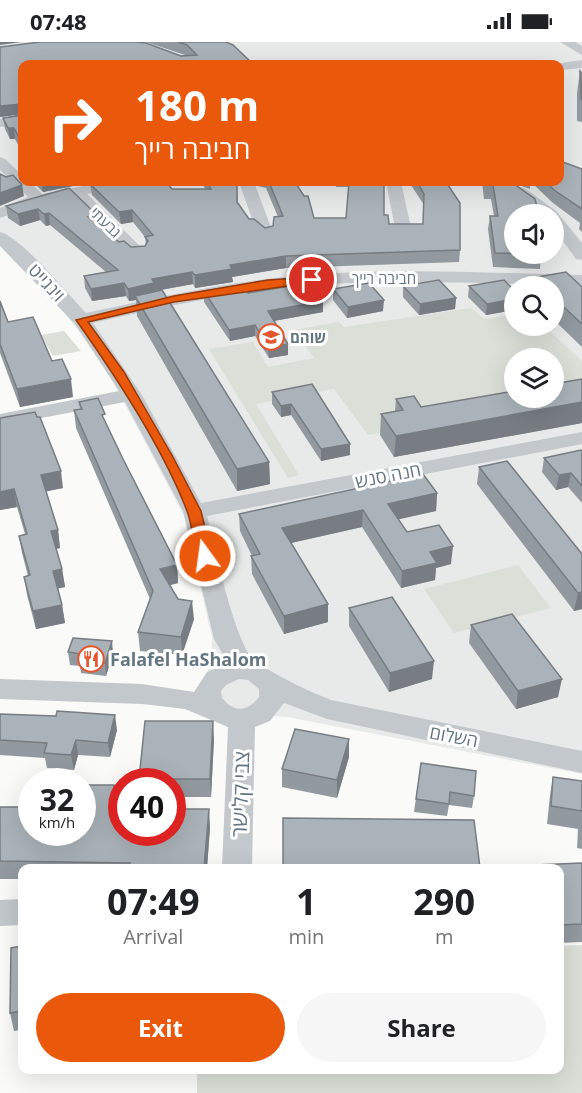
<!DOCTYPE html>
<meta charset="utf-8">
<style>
:root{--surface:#fff;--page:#f6f6f6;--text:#202124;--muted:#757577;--accent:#ea580c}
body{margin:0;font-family:"Open Sans","Noto Sans Hebrew",sans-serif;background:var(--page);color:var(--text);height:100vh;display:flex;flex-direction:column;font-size:22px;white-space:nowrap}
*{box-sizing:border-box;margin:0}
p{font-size:20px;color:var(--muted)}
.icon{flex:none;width:33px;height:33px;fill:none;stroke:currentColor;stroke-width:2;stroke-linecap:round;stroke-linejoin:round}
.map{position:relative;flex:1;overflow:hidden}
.side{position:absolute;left:18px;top:822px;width:546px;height:210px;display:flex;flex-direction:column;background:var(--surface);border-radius:12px;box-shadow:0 6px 24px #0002}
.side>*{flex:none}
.guide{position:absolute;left:18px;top:18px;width:546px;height:126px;border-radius:12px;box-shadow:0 6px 24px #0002;background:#ea580c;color:#fff;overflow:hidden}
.tools{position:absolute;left:504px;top:162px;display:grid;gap:12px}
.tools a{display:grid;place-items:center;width:60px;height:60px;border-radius:50%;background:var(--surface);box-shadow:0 6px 24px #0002;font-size:30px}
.speed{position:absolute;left:18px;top:726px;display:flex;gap:12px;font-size:30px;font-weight:700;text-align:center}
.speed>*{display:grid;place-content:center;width:78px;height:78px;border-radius:50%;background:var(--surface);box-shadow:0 6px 24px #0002;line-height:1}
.speed small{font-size:15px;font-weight:400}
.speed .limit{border:9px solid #d22;background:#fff;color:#111}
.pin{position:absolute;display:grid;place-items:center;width:51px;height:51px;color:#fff;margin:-26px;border:3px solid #fff;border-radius:50%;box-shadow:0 2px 6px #0007}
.me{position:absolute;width:66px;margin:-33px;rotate:346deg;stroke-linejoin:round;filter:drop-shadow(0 0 4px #0008)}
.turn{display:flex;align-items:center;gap:21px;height:126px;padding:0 18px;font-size:27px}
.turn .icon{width:78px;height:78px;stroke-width:2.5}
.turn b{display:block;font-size:42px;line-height:51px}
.eta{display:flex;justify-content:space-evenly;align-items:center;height:102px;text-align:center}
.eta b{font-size:36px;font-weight:700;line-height:42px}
.button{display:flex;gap:12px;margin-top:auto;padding:12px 18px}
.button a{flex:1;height:69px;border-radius:36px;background:var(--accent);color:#fff;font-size:24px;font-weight:700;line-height:69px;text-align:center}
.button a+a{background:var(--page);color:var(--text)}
.status{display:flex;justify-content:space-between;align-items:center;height:42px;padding:0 30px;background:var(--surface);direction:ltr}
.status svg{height:16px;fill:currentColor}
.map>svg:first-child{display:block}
</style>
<div class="status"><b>07:48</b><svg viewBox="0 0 49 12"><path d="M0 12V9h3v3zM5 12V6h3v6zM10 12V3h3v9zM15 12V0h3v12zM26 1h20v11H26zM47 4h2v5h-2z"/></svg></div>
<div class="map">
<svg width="582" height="1051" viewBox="0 0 582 1051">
<rect width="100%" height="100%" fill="#fafaf8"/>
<path fill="#e8e9e9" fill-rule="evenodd" d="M0,0h582v732l-295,-57 -93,-7 17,-48 1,-24 -28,-122 -83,-157 -46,-58 -55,-56zM22,22h538v118h-538zM514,172h40v40h-40zM514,244h40v40h-40zM514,316h40v40h-40z"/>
<g fill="#dadfd7" fill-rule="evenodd">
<path d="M471,266l13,11 30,-5v12h30l38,35v35l-214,39 -34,-46 -78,15 43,71 -11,3 -79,-129 44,-7 15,25 46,-9 -20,-28 45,-8 5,5zM514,316h40v40h-40z"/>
<polygon points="64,289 81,309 53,314 41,293"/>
<polygon points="518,523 551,566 454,591 424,547"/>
<polygon points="582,903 582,1051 197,1051 197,1028 560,1028 560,904"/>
</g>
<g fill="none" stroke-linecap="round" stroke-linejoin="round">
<g fill="#c3c8cc" fill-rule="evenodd">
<polygon points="560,0 575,0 582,4 582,13"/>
<polygon points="582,18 582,26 560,28 560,22 555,22"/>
<polygon points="22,74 22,82 0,85 0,77"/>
<polygon points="0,115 5,117 22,133 22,140 30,140 42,152 104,140 132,140 130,143 87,152 147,211 144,215 132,215 71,155 43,161 0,176 0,166 28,155 0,128"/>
<polygon points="239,140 254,140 273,191 271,195 265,196 257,191"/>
<polygon points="386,140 401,140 410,181 408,184 396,184 394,181"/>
<polygon points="484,140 505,140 526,147 556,169 582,201 582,218 576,217 554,187 554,172 540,172 514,153 486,143"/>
<path d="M0,190c21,5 69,63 86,81 70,-15 139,-31 210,-37 95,-9 191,-3 286,-1v10c-96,-1 -192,-7 -287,1 -68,7 -135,22 -202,37l49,72 59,108 381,-71v12l-375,72c7,27 29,135 50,147 23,14 48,27 74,37l251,51v22l-255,-54 -43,-16 -14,18 -15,6 -3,141h-30l6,-141 -43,-18 -43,-5 -142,-5v-20l142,5 52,8 13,-20 21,-9 -14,-24 -31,-128 -58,-109 -125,24v-12l119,-23 -44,-67 -75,-78zM239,637l9,1 11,9v8c-11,14 -24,17 -37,1l-1,-7 5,-6z"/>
<polygon points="22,857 22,883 0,884 0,858"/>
</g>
</g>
<g fill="#929a9f">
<polygon points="141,0 226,0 253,22 22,22 22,110 15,97 10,97 5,87 3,76 22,72 0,75 0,5 188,14 149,1"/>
<polygon points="580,29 582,31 582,80 577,79 577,51"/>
<polygon points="582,127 582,190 579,187 580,181 553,161 531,140 560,140"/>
<polygon points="33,140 83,140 83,142 43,150"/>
<polygon points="202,140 237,140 238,160 249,177 265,186 273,184 278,175 266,146 258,144 255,140 295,140 314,176 346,176 349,145 336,145 336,140 384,140 384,173 389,182 423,182 424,163 411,143 407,143 405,140 446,140 460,208 459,220 286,226 232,235 233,240 195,246 193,242 155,249 269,420 270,442 237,449 137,274 136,258 129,259 126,254 92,259 85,246 84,234 106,230 50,183 46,184 40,178 20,184 8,176 6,164 69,146 97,173 98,183 119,200 131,205 145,204 146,203 145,195 133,180 121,182 92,153 90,142 97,143 172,147 205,147"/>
<polygon points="482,140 508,140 537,165 536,172 514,172 541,212 540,227 493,225 488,187 490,174 494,174 491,157 484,157"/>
<polygon points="510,140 530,140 530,147"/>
<polygon points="532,236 582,245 582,305 554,278 554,244 531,244"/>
<polygon points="403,244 456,256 455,267 419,273 403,255"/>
<polygon points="469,244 514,248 514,268 486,273 468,255"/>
<polygon points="333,247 383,269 347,276 333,258"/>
<polygon points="204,249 248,251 323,270 274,279 288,313 269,316 255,294 230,299 204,260"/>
<polygon points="0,259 8,280 52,319 73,355 20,365 0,311"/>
<polygon points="582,337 582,381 394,415 380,393 381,372 395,369 396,357 421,365"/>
<polygon points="312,342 350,402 350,413 321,419 291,373 281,375 272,362 272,350"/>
<polygon points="79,360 106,381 123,417 177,523 178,541 170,543 178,557 194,577 182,613 140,609 138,590 150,557 76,386 74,368 80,367"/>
<polygon points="0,376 63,446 46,449 58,488 60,506 56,507 62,527 65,545 58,546 62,563 65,581 36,587 27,553 24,535 28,534 22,511 19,494 25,492 17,465 0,468"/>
<polygon points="582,409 582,461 568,445 556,448 542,430 544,416"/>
<polygon points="479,425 582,512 582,567 574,569 477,442"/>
<polygon points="437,451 436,469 398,477 407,490 451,522 436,526 435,538 401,546 362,485 291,501 328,562 328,580 284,592 252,532 251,514 252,514 240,489 239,472"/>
<polygon points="349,566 432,637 389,650 349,584"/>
<polygon points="471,583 558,655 516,667 469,601"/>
<polygon points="68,610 113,611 106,634 81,631 80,624 70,623"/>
<polygon points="0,672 117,688 110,715 78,713 74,728 47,726 45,716 0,713"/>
<polygon points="214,697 211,755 172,755 172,740 140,740 139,737"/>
<polygon points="349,715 337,756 282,745 282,727"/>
<polygon points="421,721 474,754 472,766 449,763 447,774 414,770"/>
<polygon points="553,735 582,739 582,807 577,806 578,787 547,782 550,753"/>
<polygon points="117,762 116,766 210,785 207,826 22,826 22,837 0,837 0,765"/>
<polygon points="283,776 480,826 283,826"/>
<polygon points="582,821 582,900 560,901 560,826 511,826 511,824"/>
<polygon points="22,904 22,988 14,989 10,971"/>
</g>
<g fill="#777d82">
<polygon points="0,0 22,0 0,3"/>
<polygon points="22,62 22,72 0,75 0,64"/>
<polygon points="8,86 14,86 15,97 10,97"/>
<polygon points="41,140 83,140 83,142 43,150"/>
<polygon points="22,143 24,154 0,164 0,151"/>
<polygon points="38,167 40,178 20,184 18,172"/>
<polygon points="132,168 133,180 121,182 119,170"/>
<polygon points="49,171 50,183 46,184 44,172"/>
<polygon points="97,173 99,185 88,175"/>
<polygon points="286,214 286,226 232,235 233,240 195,246 195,233 230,223"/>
<polygon points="192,230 193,242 155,249 155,254 135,254 136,258 129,259 128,247 152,237"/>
<polygon points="124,241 126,254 92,259 91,247"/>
<polygon points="456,256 455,267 419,273 420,262"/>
<polygon points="514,257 514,268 486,273 487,262"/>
<polygon points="384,258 383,269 347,276 348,265"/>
<polygon points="323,259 323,270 268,280 268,269"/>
<polygon points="255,283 255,294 230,299 229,288"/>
<polygon points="288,302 288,313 269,316 268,305"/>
<polygon points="71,337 73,355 20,365 17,347"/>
<polygon points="582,360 582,381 394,415 396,394"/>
<polygon points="291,362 291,373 281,375 281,364"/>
<polygon points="350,402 350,413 321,419 321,407"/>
<polygon points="269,420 270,442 237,449 237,427"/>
<polygon points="61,429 63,446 44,450 41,433"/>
<polygon points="571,431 568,445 556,448 559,433"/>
<polygon points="14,447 17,465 0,468 0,450"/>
<polygon points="437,451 436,469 387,480 388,462"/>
<polygon points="363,468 362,485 282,503 282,486"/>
<polygon points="58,488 60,506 54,507 51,489"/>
<polygon points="453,504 451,522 436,526 435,538 401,546 402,529 430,510"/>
<polygon points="177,523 178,541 162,545 160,527"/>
<polygon points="62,527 65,545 56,547 53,529"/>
<polygon points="582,550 582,567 574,569 578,551"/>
<polygon points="192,559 194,577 182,613 181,595"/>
<polygon points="328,562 328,580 284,592 284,574"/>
<polygon points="62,563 65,581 36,587 33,569"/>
<polygon points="112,599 113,611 106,634 105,621"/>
<polygon points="434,619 432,637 389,650 390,631"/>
<polygon points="562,637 558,655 516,667 518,649"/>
<polygon points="115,673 117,688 110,715 108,701"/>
<polygon points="213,679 214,697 211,755 210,737"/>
<polygon points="349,697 349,715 337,756 337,738"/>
<polygon points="76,698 78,713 74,728 71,713"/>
<polygon points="114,743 117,762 113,784 111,766"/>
<polygon points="209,767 210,785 207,826 204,826"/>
</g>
<g fill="#aab3b9" stroke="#777d82" stroke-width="1.5">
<polygon points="40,0 135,0 146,1 181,14 197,13 187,3 178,0 226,0 233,3 253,22 22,22 22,101 14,86 8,86 3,76 22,73 22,62 0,64 0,5"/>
<polygon points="580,29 582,31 582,57 581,57"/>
<polygon points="560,119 582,127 582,167 554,148 546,140 560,140"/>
<polygon points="0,132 6,135 13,133 22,143 0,151"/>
<polygon points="109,140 166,140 172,147 211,147 207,140 237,140 237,160 249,177 254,177 265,186 273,184 274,175 283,174 269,140 295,140 304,154 308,154 314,176 346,176 349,140 384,140 384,173 388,173 389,182 423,182 424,152 417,140 446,140 460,161 460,208 286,214 230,223 232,227 195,233 192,230 152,237 154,241 128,247 124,241 91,247 84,234 118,228 49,171 44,172 38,167 18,172 6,164 69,146 97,173 88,175 119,200 124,199 131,205 145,204 148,199 145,195 153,193 132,168 119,170 90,142 97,143"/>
<polygon points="485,140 508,140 514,142 535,157 537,165 532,165 534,172 514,172 514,212 541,212 495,211 490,174 498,174 493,143 485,143"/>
<polygon points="566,230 582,245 582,282 554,256 554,244 541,244 532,236"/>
<polygon points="439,238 456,256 420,262 403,244"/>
<polygon points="504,238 514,248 514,257 487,262 469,244"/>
<polygon points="309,241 323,259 268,269 288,302 268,305 255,283 229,288 204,249 242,243 248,251"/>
<polygon points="369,241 384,258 348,265 333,247"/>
<polygon points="162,248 269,420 237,427 135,254"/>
<polygon points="0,259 8,280 33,275 52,319 62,317 71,337 17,347 0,302"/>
<polygon points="582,337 582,360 396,394 381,372 403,368 396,357 414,354 421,365 514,349 514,356 554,356 554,342"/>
<polygon points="312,342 350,402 321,407 291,362 281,364 272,350"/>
<polygon points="98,356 105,372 102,373 123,417 177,523 160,527 178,557 192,559 181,595 138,590 153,549 74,368 82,367 79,360"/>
<polygon points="35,370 37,375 40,375 61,429 41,433 58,488 51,489 62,527 53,529 62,563 33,569 24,535 30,533 19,494 27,492 14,447 0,450 0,376"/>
<polygon points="581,408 582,409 582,444 571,431 559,433 544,416"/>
<polygon points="507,419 582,512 582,550 578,551 479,425"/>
<polygon points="423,432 437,451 388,462 407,490 439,483 453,504 430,510 437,521 402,529 363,468 282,486 328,562 284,574 251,514 260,512 239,472"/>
<polygon points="392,555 434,619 390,631 349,566"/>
<polygon points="512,572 562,637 518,649 471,583"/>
<polygon points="73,596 112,599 105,621 80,619 82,612 68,610"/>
<polygon points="57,669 115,673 108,701 76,698 71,713 44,711 47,701 0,698 0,672 56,674"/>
<polygon points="145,679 213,679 210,737 139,737"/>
<polygon points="295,687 349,697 337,738 282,727"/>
<polygon points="421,721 476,729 474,754 450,750 449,762 416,757"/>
<polygon points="553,735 582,739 582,769 551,764"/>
<polygon points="82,743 114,743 111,766 122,766 122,790 172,790 172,767 209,767 204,826 130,826 130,821 0,819 0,765 32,765 32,790 82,790"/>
<polygon points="283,776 474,778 480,826 283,825"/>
<polygon points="582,821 582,882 560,883 560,826 512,826 511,824"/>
<polygon points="22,904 22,969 10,971 11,906"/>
</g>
<path fill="#ea580c" stroke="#983908" stroke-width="1.5" d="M312,235h4v5l-142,20 -86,20 36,50 49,85 28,54 11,45 -2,3h-10c-8,-14 -7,-33 -13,-48 -24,-63 -72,-136 -111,-191l98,-24 94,-16z"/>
<defs>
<g id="school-ring" transform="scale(1.35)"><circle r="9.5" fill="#fff" stroke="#e4572e" stroke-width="1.5"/><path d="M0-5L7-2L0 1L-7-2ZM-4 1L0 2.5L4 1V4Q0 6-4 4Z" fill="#e4572e"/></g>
<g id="restaurant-ring" transform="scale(1.35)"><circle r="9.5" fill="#fff" stroke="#e4572e" stroke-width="1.5"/><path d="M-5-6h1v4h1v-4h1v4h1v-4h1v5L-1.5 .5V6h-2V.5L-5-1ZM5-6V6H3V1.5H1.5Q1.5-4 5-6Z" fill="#e4572e"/></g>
</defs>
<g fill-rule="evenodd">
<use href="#school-ring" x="271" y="295"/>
<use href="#restaurant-ring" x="91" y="617"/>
</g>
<g text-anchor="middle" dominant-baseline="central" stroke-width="6" stroke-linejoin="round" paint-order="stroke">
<g font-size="15" fill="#657683" stroke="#fff">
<text transform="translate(106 180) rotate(44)">גבעתי</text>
<text x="384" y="236">חביבה רייך</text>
</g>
<g font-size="15" font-weight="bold" fill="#657683" stroke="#fff" text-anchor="start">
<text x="290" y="295">שוהם</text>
</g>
<g font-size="18" fill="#657683" stroke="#fff">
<text transform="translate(47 240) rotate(47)">וינגייט</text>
<text transform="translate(388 433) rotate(-11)">חנה סנש</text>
<text transform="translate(454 694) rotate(11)">השלום</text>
</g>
<g font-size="18" font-weight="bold" fill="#657683" stroke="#fff" text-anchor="start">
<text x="110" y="617">Falafel HaShalom</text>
</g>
<g font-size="21" fill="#657683" stroke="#fff">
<text transform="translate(240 752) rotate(-88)">צבי קלישר</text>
</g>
</g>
</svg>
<div class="tools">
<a><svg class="icon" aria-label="sound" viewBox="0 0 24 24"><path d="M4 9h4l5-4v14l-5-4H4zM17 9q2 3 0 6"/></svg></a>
<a><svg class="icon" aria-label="search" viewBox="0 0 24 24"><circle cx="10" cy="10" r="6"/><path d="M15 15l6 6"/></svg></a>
<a><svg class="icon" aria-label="layers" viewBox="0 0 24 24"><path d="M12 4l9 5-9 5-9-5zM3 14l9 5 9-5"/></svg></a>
</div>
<div class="speed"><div>32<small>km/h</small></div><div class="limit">40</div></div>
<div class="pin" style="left:312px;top:238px;background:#d93025"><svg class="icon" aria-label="arrive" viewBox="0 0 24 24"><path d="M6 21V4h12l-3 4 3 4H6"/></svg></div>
<svg class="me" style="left:205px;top:514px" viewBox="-20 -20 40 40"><circle r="17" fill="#ea580c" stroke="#fff" stroke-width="3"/><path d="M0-11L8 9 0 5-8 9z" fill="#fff"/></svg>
<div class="guide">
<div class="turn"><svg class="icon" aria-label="right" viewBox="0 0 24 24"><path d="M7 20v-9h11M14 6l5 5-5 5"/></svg><div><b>180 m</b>חביבה רייך</div></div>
</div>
<section class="side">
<div class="eta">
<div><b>07:49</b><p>Arrival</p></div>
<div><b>1</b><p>min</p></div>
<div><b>290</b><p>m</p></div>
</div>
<div class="button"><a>Exit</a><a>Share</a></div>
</section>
</div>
